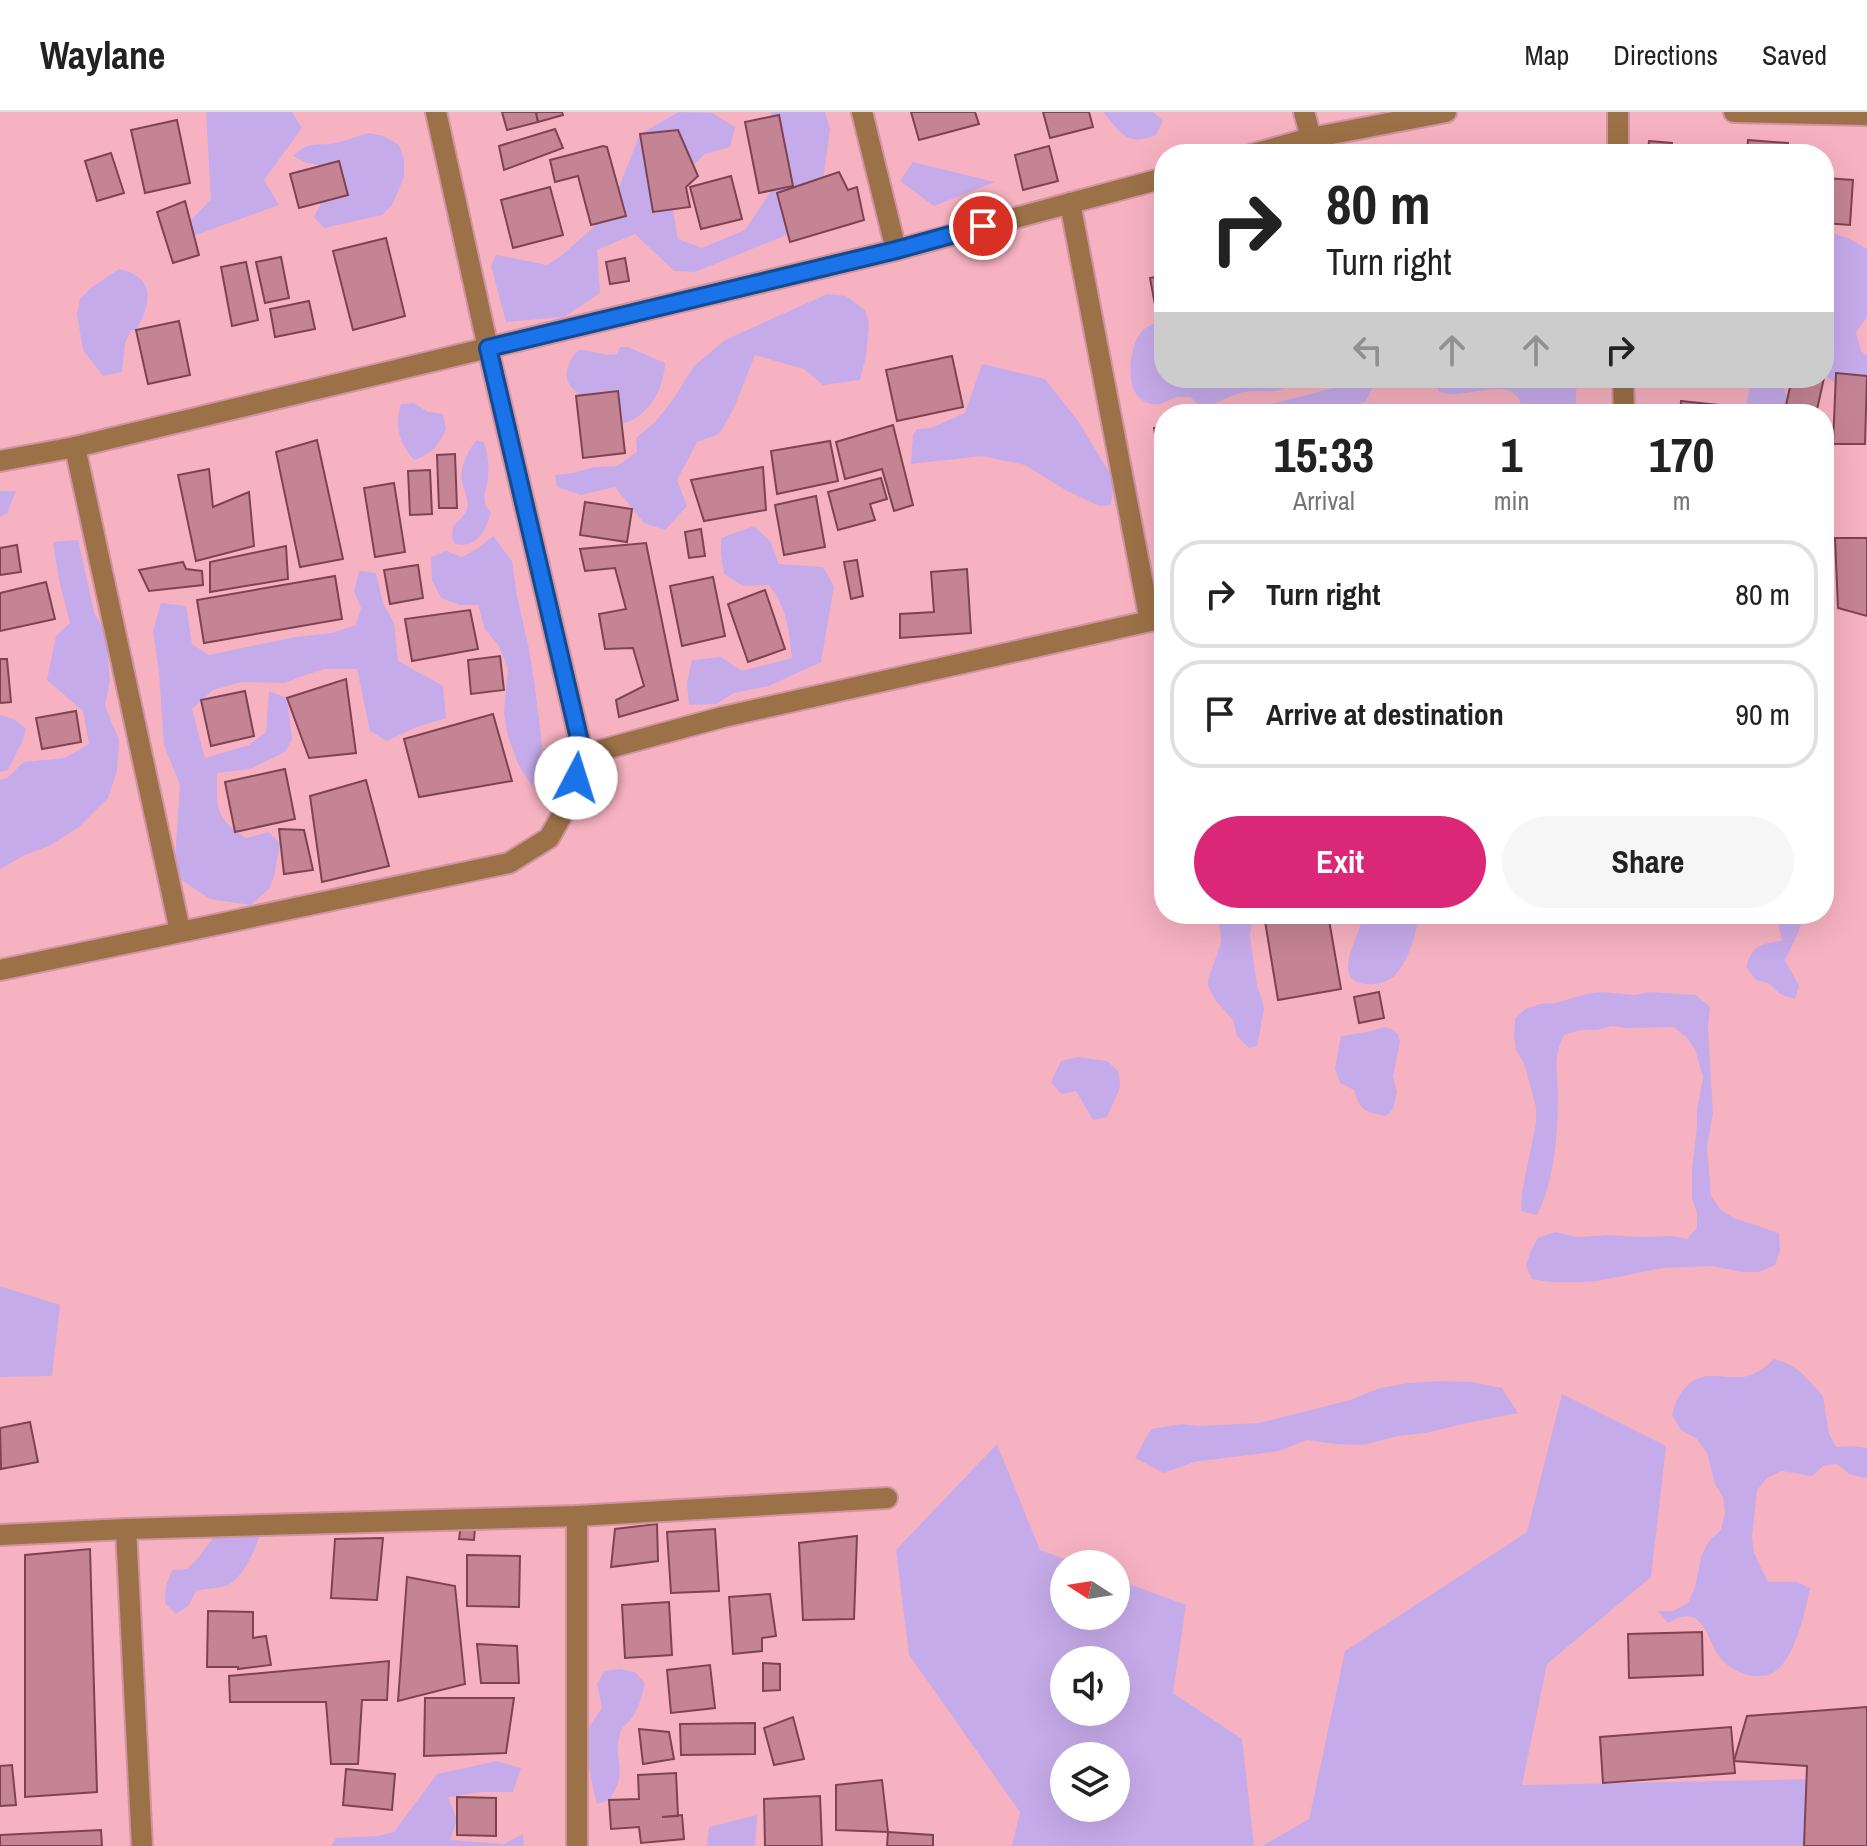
<!DOCTYPE html>
<style>
:root{--surface:#fff;--page:#f6f6f6;--text:#222;--muted:#767676;--line:#e0e0e0;--accent:#db2777}
body{margin:0;font-family:"Archivo Narrow",sans-serif;background:var(--page);color:var(--text);height:100vh;display:flex;flex-direction:column;font-size:30px;white-space:nowrap}
*{box-sizing:border-box;margin:0}
p{font-size:26px;color:var(--muted)}
.icon{flex:none;width:44px;height:44px;fill:none;stroke:currentColor;stroke-width:2;stroke-linecap:round;stroke-linejoin:round}
.map{position:relative;flex:1;overflow:hidden}
.details{position:absolute;left:1154px;top:292px;width:680px;height:520px;display:flex;flex-direction:column;background:var(--surface);border-radius:32px;box-shadow:0 8px 32px #0002}
.details>*{flex:none}
.hud{position:absolute;left:1154px;top:32px;width:680px;height:244px;border-radius:32px;box-shadow:0 8px 32px #0002;background:#fff;color:var(--text);overflow:hidden}
.needle{width:52px;rotate:282deg}
.controls{position:absolute;left:1050px;top:1438px;display:grid;gap:16px}
.controls a{display:grid;place-items:center;width:80px;height:80px;border-radius:50%;background:var(--surface);box-shadow:0 8px 32px #0002;font-size:40px}
.pin{position:absolute;display:grid;place-items:center;width:68px;height:68px;color:#fff;margin:-34px;border:4px solid #fff;border-radius:50%;box-shadow:0 2px 8px #0007}
.me{position:absolute;width:88px;margin:-44px;rotate:5deg;stroke-linejoin:round;filter:drop-shadow(0 0 6px #0008)}
.turn{display:flex;align-items:center;gap:28px;height:168px;padding:0 40px;font-size:36px}
.turn .icon{width:104px;height:104px;stroke-width:2.5}
.turn b{display:block;font-size:56px;line-height:68px}
.lanes{display:flex;align-items:center;height:76px;padding:0 40px;background:#0003;justify-content:center;gap:40px;direction:ltr}
.lanes .off{opacity:.35}
.eta{display:flex;justify-content:space-evenly;align-items:center;height:136px;text-align:center}
.eta b{font-size:48px;font-weight:700;line-height:56px}
.primary-button{display:flex;gap:16px;margin-top:auto;padding:16px 40px}
.primary-button a{flex:1;height:92px;border-radius:48px;background:var(--accent);color:#fff;font-size:32px;font-weight:700;line-height:92px;text-align:center}
.primary-button a+a{background:var(--page);color:var(--text)}
ul{padding:0;list-style:none}
li{display:flex;align-items:center;gap:24px;height:108px;margin:0 16px 12px;padding:0 24px;border:4px solid var(--line);border-radius:32px}
li div{flex:1}
li b{display:block;font-size:30px}
li em{font-style:normal}
header{display:flex;align-items:center;gap:48px;box-sizing:border-box;height:112px;padding:0 40px;background:var(--surface);border-bottom:2px solid var(--line)}
header strong{font-size:38px}
nav{display:flex;gap:44px;margin-inline-start:auto;font-size:28px}
.map>svg:first-child{display:block}
</style>
<header>
<strong>Waylane</strong>
<nav><a>Map</a><a>Directions</a><a>Saved</a></nav>
</header>
<div class="map">
<svg width="1867" height="1734" viewBox="0 0 1867 1734">
<rect width="100%" height="100%" fill="#f7b2c1"/>
<g fill="#c6abea" fill-rule="evenodd">
<polygon points="206,0 292,0 302,16 264,68 279,93 168,133 211,87"/>
<polygon points="679,0 712,1 735,15 730,35 705,42 669,75 678,127 702,136 745,118 771,79 771,0 825,0 830,17 822,76 794,120 695,160 674,159 635,122 597,138 600,181 564,205 506,210 491,154 496,143 547,153 561,144 609,101 640,22"/>
<path d="M1103,0h50l10,9 -7,14c-30,12 -34,-2 -53,-23z"/>
<path d="M369,21l15,3 15,9 5,15v17l-12,28 -10,10 -58,13 -10,-11 7,-14 14,-8 1,-27 -29,-5 -14,-7c19,-17 21,-9 43,-13 11,-2 22,-8 33,-10z"/>
<polygon points="913,50 995,70 934,94 900,69"/>
<path d="M1824,118l26,9 17,10v67l-11,17 5,18 6,5v33c-19,-4 -29,1 -43,-16z"/>
<path d="M119,157c37,8 33,34 17,61h-5l-6,13 -3,29 -19,4 -20,-26 -6,-36 3,-15 12,-12z"/>
<polygon points="827,182 846,184 865,198 869,211 866,244 860,268 823,273 804,257 755,243 734,296 719,322 697,330 677,368 687,394 665,418 644,411 615,375 581,383 557,375 555,363 573,361 594,355 617,354 637,340 636,326 655,310 672,289 694,254 725,228"/>
<path d="M1164,207v59l31,2 14,-2h88c-18,20 -31,11 -53,14 -15,3 -25,12 -42,15l-12,-10c-4,0 -9,0 -13,0 -12,3 -15,11 -29,6 -25,-8 -20,-56 -6,-72 5,-5 15,-9 22,-12z"/>
<path d="M620,235h8l37,16c-1,29 -20,59 -50,62l-44,-38c-9,-13 -2,-26 7,-37 14,-1 25,7 39,4z"/>
<polygon points="982,252 1045,267 1078,309 1114,368 1111,393 1099,394 1067,379 1025,353 982,344 911,352 913,323 917,317 931,316 965,301"/>
<path d="M1437,266h140l-2,36h-53c0,-47 -59,-10 -84,-23z"/>
<polygon points="1751,266 1785,266 1784,277 1793,302 1745,302"/>
<polygon points="1356,270 1373,275 1366,289 1334,302 1274,302 1272,292"/>
<path d="M414,291l14,9 15,2 3,15c-9,18 -12,24 -32,31 -15,-18 -20,-34 -13,-56z"/>
<path d="M477,328l7,3c4,10 5,22 4,33 -1,15 -9,25 3,36 -5,18 -14,37 -36,32l-3,-6 1,-12c5,-5 10,-9 13,-14 4,-12 -2,-20 -4,-31 -3,-12 7,-33 15,-41z"/>
<polygon points="0,379 16,379 7,401 0,405"/>
<path d="M754,414l16,15 9,23 44,3 11,19 -13,76 -52,24 -35,7 -18,11 -27,1 -2,-22 5,-23 29,-3 21,14 50,-13c-3,-29 -5,-50 -23,-73l-26,1 -19,-12 -3,-19v-17z"/>
<polygon points="493,424 512,449 517,484 529,537 535,575 542,633 538,662 532,674 518,652 507,621 504,600 508,557 499,534 485,517 478,493 460,493 441,486 432,468 431,445 446,439 462,445 477,437"/>
<polygon points="78,428 94,500 106,523 110,569 105,594 119,628 117,659 108,686 79,715 49,734 25,743 0,757 0,668 7,666 24,650 65,646 89,632 83,599 47,568 56,524 70,511 59,468 53,430"/>
<path d="M359,459l17,2 7,30 11,20 4,38 45,25 3,32 -32,10 -27,13 -17,-10 -13,-62h-33l-27,9 -12,5 -44,-1 -28,8 -21,19 13,49 44,-13 17,-13 3,-41 18,7 5,41 -7,13 -35,17 -33,4c0,35 -3,44 29,65l23,-6 11,11 -6,34 -5,12 -18,16 -41,-6 -36,-24 6,-90 -16,-40 -5,-72 -6,-42 8,-28 25,3 6,38 17,11 86,-18 37,-4 24,-8 5,-17 -7,-17z"/>
<polygon points="0,603 14,607 26,617 22,630 8,658 0,660"/>
<polygon points="1218,802 1253,802 1250,823 1257,874 1263,890 1264,898 1257,934 1249,936 1237,924 1233,908 1216,889 1208,874 1208,867 1220,835 1221,827"/>
<path d="M1363,802h55c0,17 -11,52 -25,63 -12,10 -45,12 -45,-9 0,-20 13,-35 15,-54z"/>
<path d="M1776,802h27l-4,17 -14,29 14,26 -4,13 -15,-5 -10,-10 -14,-4 -10,-13c7,-22 14,-23 36,-26z"/>
<path d="M1602,880l33,3 16,-3 45,3 14,12 -2,20 5,87 -6,32 4,50 10,14 13,8 45,15 1,18 -5,14 -16,7h-16l-31,-6 -49,2 -65,13 -16,1h-33l-17,-3 -6,-13 5,-16 7,-12 17,-6 22,5 32,-2 32,2 32,-1 14,3 10,-11v-15l-5,-14v-29l5,-45v-15l6,-33 -8,-28 -9,-12 -12,-10 -47,1 -16,-2 -14,4h-17l-16,5c-12,25 -6,35 -6,62 0,37 -4,86 -21,118l-16,-4 1,-19 14,-69v-16l-12,-44 -8,-13 -2,-14 1,-17 10,-10 15,-5 16,-1 30,-9z"/>
<path d="M1384,915l8,2 6,5 2,7 -7,36 4,15 -4,17 -7,7c-21,-4 -26,-5 -32,-26l-14,-7 -5,-15 6,-32 26,-4z"/>
<polygon points="1078,945 1107,949 1119,960 1120,976 1107,1005 1093,1008 1076,979 1061,982 1051,970 1061,949"/>
<polygon points="0,1174 60,1193 52,1264 0,1265"/>
<path d="M1774,1247l15,5 13,9 21,23 6,38 7,13 16,-1 15,2v29l-2,1 -16,-4 -12,-10 -14,2 -11,10 -30,-5 -15,7 -10,12 -5,48 2,15 14,29h29l13,6c-5,24 -16,79 -42,87 -4,1 -8,1 -12,1 -12,0 -25,-7 -33,-15 -12,-12 -14,-33 -27,-42 -9,-6 -19,-1 -28,4l-10,-12h15l15,-8 7,-16 6,-30 7,-15 13,-12 4,-17 -2,-16 -8,-13 -8,-31 -11,-15 -15,-8 -9,-15c5,-21 18,-41 43,-39 11,0 21,3 32,0 11,-3 19,-9 27,-17z"/>
<polygon points="1440,1269 1471,1270 1502,1276 1518,1301 1458,1313 1426,1321 1397,1324 1364,1333 1335,1332 1307,1328 1279,1339 1194,1350 1164,1361 1135,1346 1151,1317 1181,1312 1198,1314 1259,1311 1350,1288 1380,1276 1409,1271"/>
<polygon points="1562,1282 1666,1334 1651,1465 1547,1552 1522,1673 1867,1666 1851,1734 1262,1734 1309,1707 1345,1539 1527,1420"/>
<path d="M997,1332l43,106 38,14h-14v52h52v-37l70,26 -13,88 69,46 12,107h-242l8,-34 -111,-157 -13,-105zM1064,1548h52v52h-52zM1064,1644h52v52h-52z"/>
<path d="M250,1408l10,15c-6,17 -19,49 -38,52 -9,2 -16,1 -26,4l-7,14 -13,9 -11,-11 1,-17 6,-16 15,-1 12,-12 22,-30z"/>
<path d="M620,1557l15,3 10,11c-3,12 -6,26 -14,36 -5,6 -9,7 -11,14 -8,28 10,37 -11,67l-12,4c-4,-13 -12,-54 -11,-67 2,-11 10,-20 16,-29l-5,-24 7,-13z"/>
<polygon points="497,1649 521,1656 513,1680 480,1680 448,1685 457,1708 450,1728 504,1732 523,1722 524,1734 331,1734 336,1726 379,1724 394,1720 437,1662"/>
<polygon points="757,1703 755,1734 707,1734 709,1715"/>
</g>
<g fill="#c58493" stroke="#7e4352" stroke-width="2">
<polygon points="502,0 536,0 538,10 507,18"/>
<polygon points="536,0 562,0 563,3 538,10"/>
<polygon points="911,0 975,0 979,12 919,28"/>
<polygon points="1043,0 1089,0 1093,15 1050,26"/>
<polygon points="779,3 793,74 759,81 745,10"/>
<polygon points="177,8 190,71 145,81 131,18"/>
<polygon points="555,17 563,36 504,58 499,34"/>
<polygon points="678,18 698,64 686,75 690,95 653,100 640,22"/>
<polygon points="1748,28 1788,31 1787,42 1747,42"/>
<polygon points="1649,29 1672,31 1671,42 1648,42"/>
<polygon points="603,34 607,35 626,104 591,113 578,64 555,70 550,48"/>
<polygon points="1049,34 1058,69 1023,78 1015,43"/>
<polygon points="111,41 124,81 97,89 85,49"/>
<polygon points="339,49 348,83 299,96 290,62"/>
<polygon points="839,60 848,78 857,75 864,108 790,130 777,81"/>
<polygon points="731,64 742,107 701,117 690,75"/>
<polygon points="1824,66 1853,68 1850,113 1824,111"/>
<polygon points="550,75 563,123 513,136 501,88"/>
<polygon points="185,89 199,143 173,151 157,100"/>
<polygon points="386,126 405,204 353,218 333,139"/>
<polygon points="281,145 289,186 265,191 256,150"/>
<polygon points="625,146 629,169 610,172 606,150"/>
<polygon points="246,150 258,208 232,214 221,155"/>
<polygon points="1164,163 1164,202 1157,204 1150,166"/>
<polygon points="309,189 315,217 275,225 270,197"/>
<polygon points="179,209 190,263 148,272 136,218"/>
<polygon points="952,244 963,295 897,309 886,258"/>
<polygon points="1836,261 1867,264 1865,332 1833,332"/>
<polygon points="1792,266 1824,266 1816,302 1784,302"/>
<polygon points="618,279 625,341 583,346 576,284"/>
<polygon points="1681,289 1737,295 1736,302 1680,302"/>
<polygon points="1499,296 1500,302 1454,302"/>
<polygon points="893,313 913,393 894,399 882,357 845,367 836,330"/>
<polygon points="1164,314 1164,349 1160,350 1154,316"/>
<polygon points="317,328 343,447 300,455 276,340"/>
<polygon points="830,329 838,369 777,382 771,339"/>
<polygon points="455,342 457,396 439,396 437,343"/>
<polygon points="763,355 766,398 704,409 691,368"/>
<polygon points="209,357 213,395 249,380 254,434 196,449 178,363"/>
<polygon points="430,358 432,402 410,403 408,359"/>
<polygon points="881,366 887,387 870,392 875,408 838,418 828,380"/>
<polygon points="394,371 405,440 375,445 364,376"/>
<polygon points="816,384 825,435 784,443 775,393"/>
<polygon points="585,390 632,397 627,430 580,423"/>
<polygon points="701,417 705,444 689,446 685,420"/>
<polygon points="1835,426 1867,426 1867,504 1838,496"/>
<polygon points="646,431 678,588 619,605 616,588 644,574 633,536 605,537 599,502 626,497 615,456 585,459 580,437"/>
<polygon points="17,433 21,460 0,463 0,436"/>
<polygon points="286,434 288,467 210,480 210,450"/>
<polygon points="857,448 863,484 851,487 844,450"/>
<polygon points="183,450 186,457 202,459 203,473 149,479 139,458"/>
<polygon points="418,453 423,486 390,492 384,458"/>
<polygon points="967,457 971,521 900,526 900,502 934,500 931,460"/>
<polygon points="335,464 342,507 204,531 197,488"/>
<polygon points="713,465 725,524 682,534 670,474"/>
<polygon points="46,470 55,507 0,519 0,481"/>
<polygon points="765,478 785,537 748,550 728,492"/>
<polygon points="470,498 478,537 412,549 405,507"/>
<polygon points="500,544 504,578 471,582 468,548"/>
<polygon points="0,547 7,547 11,590 0,591"/>
<polygon points="346,567 356,641 309,646 287,586"/>
<polygon points="245,579 254,624 211,634 201,588"/>
<polygon points="76,599 81,630 42,637 36,606"/>
<polygon points="493,602 512,669 419,685 404,627"/>
<polygon points="285,657 295,707 235,720 225,670"/>
<polygon points="366,668 389,754 322,770 310,684"/>
<polygon points="279,717 304,718 313,758 284,762"/>
<polygon points="1270,802 1328,802 1341,877 1278,888 1264,803"/>
<polygon points="1379,880 1384,906 1359,911 1354,885"/>
<polygon points="30,1310 38,1350 1,1357 0,1316"/>
<polygon points="657,1412 658,1449 611,1455 615,1417"/>
<polygon points="461,1413 475,1415 474,1428 459,1427"/>
<polygon points="715,1417 719,1479 671,1481 667,1420"/>
<polygon points="857,1424 854,1507 803,1508 799,1431"/>
<polygon points="383,1426 377,1488 331,1486 335,1427"/>
<polygon points="90,1437 97,1680 25,1685 25,1443"/>
<polygon points="467,1443 520,1444 519,1495 467,1494"/>
<polygon points="407,1465 455,1474 465,1572 398,1589"/>
<polygon points="770,1482 776,1524 762,1526 762,1539 733,1542 729,1485"/>
<polygon points="669,1490 672,1543 625,1546 622,1493"/>
<polygon points="208,1499 253,1500 253,1526 266,1524 271,1553 238,1557 238,1555 207,1555"/>
<polygon points="1702,1520 1703,1563 1629,1566 1628,1522"/>
<polygon points="477,1532 517,1534 519,1571 481,1571"/>
<polygon points="389,1549 387,1588 362,1588 358,1652 331,1652 326,1590 230,1590 229,1564"/>
<polygon points="763,1551 780,1552 780,1578 763,1579"/>
<polygon points="710,1553 715,1596 671,1601 667,1558"/>
<polygon points="425,1586 514,1586 506,1641 424,1644"/>
<polygon points="1867,1595 1867,1734 1804,1734 1807,1654 1734,1649 1747,1604"/>
<polygon points="793,1605 804,1647 774,1653 764,1616"/>
<polygon points="755,1611 755,1642 681,1643 680,1612"/>
<polygon points="1731,1615 1735,1661 1603,1671 1600,1625"/>
<polygon points="639,1617 669,1620 674,1647 643,1652"/>
<polygon points="12,1653 16,1693 0,1694 0,1654"/>
<polygon points="346,1657 395,1662 392,1698 343,1693"/>
<polygon points="676,1661 678,1704 662,1705 682,1703 684,1727 641,1731 639,1715 611,1717 609,1688 639,1687 638,1663"/>
<polygon points="882,1668 888,1720 836,1718 836,1673"/>
<polygon points="820,1684 822,1734 765,1734 764,1687"/>
<polygon points="457,1685 496,1686 496,1724 457,1723"/>
<polygon points="101,1718 102,1734 0,1734 0,1723"/>
<polygon points="888,1720 933,1723 933,1734 887,1734"/>
</g>
<g fill="none" stroke-linecap="round" stroke-linejoin="round">
<g stroke="#d094a1" stroke-width="24">
<g id="minor">
<polyline points="862,0 896,138"/>
<polyline points="1304,0 1311,26"/>
<polyline points="1618,0 1618,42"/>
<polyline points="1734,0 1867,3"/>
<polyline points="1253,42 1311,26 1446,0"/>
<polyline points="1070,91 1150,509"/>
<polyline points="1623,266 1624,302"/>
<polyline points="75,335 180,819"/>
<polyline points="0,349 75,335 896,138 1164,66"/>
<polyline points="583,643 723,605 1150,509 1164,508"/>
<polyline points="0,858 509,751 549,726 570,689 583,643 488,236 436,0"/>
<polyline points="577,1404 577,1734"/>
<polyline points="126,1417 142,1734"/>
<polyline points="0,1423 126,1417 577,1404 887,1386"/>
</g>
</g>
<use href="#minor" stroke="#9c7147" stroke-width="20"/>
</g>
<g fill="none" stroke-linecap="round" stroke-linejoin="round">
<g stroke="#114b97" stroke-width="20">
<polyline id="route" points="576,666 583,643 488,236 896,138 983,114"/>
</g>
<use href="#route" stroke="#1a73e8" stroke-width="14"/>
</g>
</svg>
<div class="controls">
<a><svg class="needle" viewBox="-14 -14 28 28"><path d="M0-13l5 13h-10z" fill="#e53935"/><path d="M0 13l5-13h-10z" fill="#767676"/></svg></a>
<a><svg class="icon" aria-label="sound" viewBox="0 0 24 24"><path d="M4 9h4l5-4v14l-5-4H4zM17 9q2 3 0 6"/></svg></a>
<a><svg class="icon" aria-label="layers" viewBox="0 0 24 24"><path d="M12 4l9 5-9 5-9-5zM3 14l9 5 9-5"/></svg></a>
</div>
<div class="pin" style="left:983px;top:114px;background:#d93025"><svg class="icon" aria-label="arrive" viewBox="0 0 24 24"><path d="M6 21V4h12l-3 4 3 4H6"/></svg></div>
<svg class="me" style="left:576px;top:666px" viewBox="-20 -20 40 40"><circle r="19" fill="#fff"/><path d="M0-13L10 11 0 6-10 11z" fill="#1a73e8"/></svg>
<div class="hud">
<div class="turn"><svg class="icon" aria-label="right" viewBox="0 0 24 24"><path d="M7 20v-9h11M14 6l5 5-5 5"/></svg><div><b>80 m</b>Turn right</div></div>
<div class="lanes"><svg class="icon off" aria-label="left" viewBox="0 0 24 24"><path d="M17 20v-9H6M10 6l-5 5 5 5"/></svg><svg class="icon off" aria-label="ahead" viewBox="0 0 24 24"><path d="M12 20V5M6 11l6-6 6 6"/></svg><svg class="icon off" aria-label="ahead" viewBox="0 0 24 24"><path d="M12 20V5M6 11l6-6 6 6"/></svg><svg class="icon" aria-label="right" viewBox="0 0 24 24"><path d="M7 20v-9h11M14 6l5 5-5 5"/></svg></div>
</div>
<section class="details">
<div class="eta">
<div><b>15:33</b><p>Arrival</p></div>
<div><b>1</b><p>min</p></div>
<div><b>170</b><p>m</p></div>
</div>
<ul>
<li><svg class="icon" aria-label="right" viewBox="0 0 24 24"><path d="M7 20v-9h11M14 6l5 5-5 5"/></svg><div><b>Turn right</b></div><em>80 m</em></li>
<li><svg class="icon" aria-label="arrive" viewBox="0 0 24 24"><path d="M6 21V4h12l-3 4 3 4H6"/></svg><div><b>Arrive at destination</b></div><em>90 m</em></li>
</ul>
<div class="primary-button"><a>Exit</a><a>Share</a></div>
</section>
</div>
